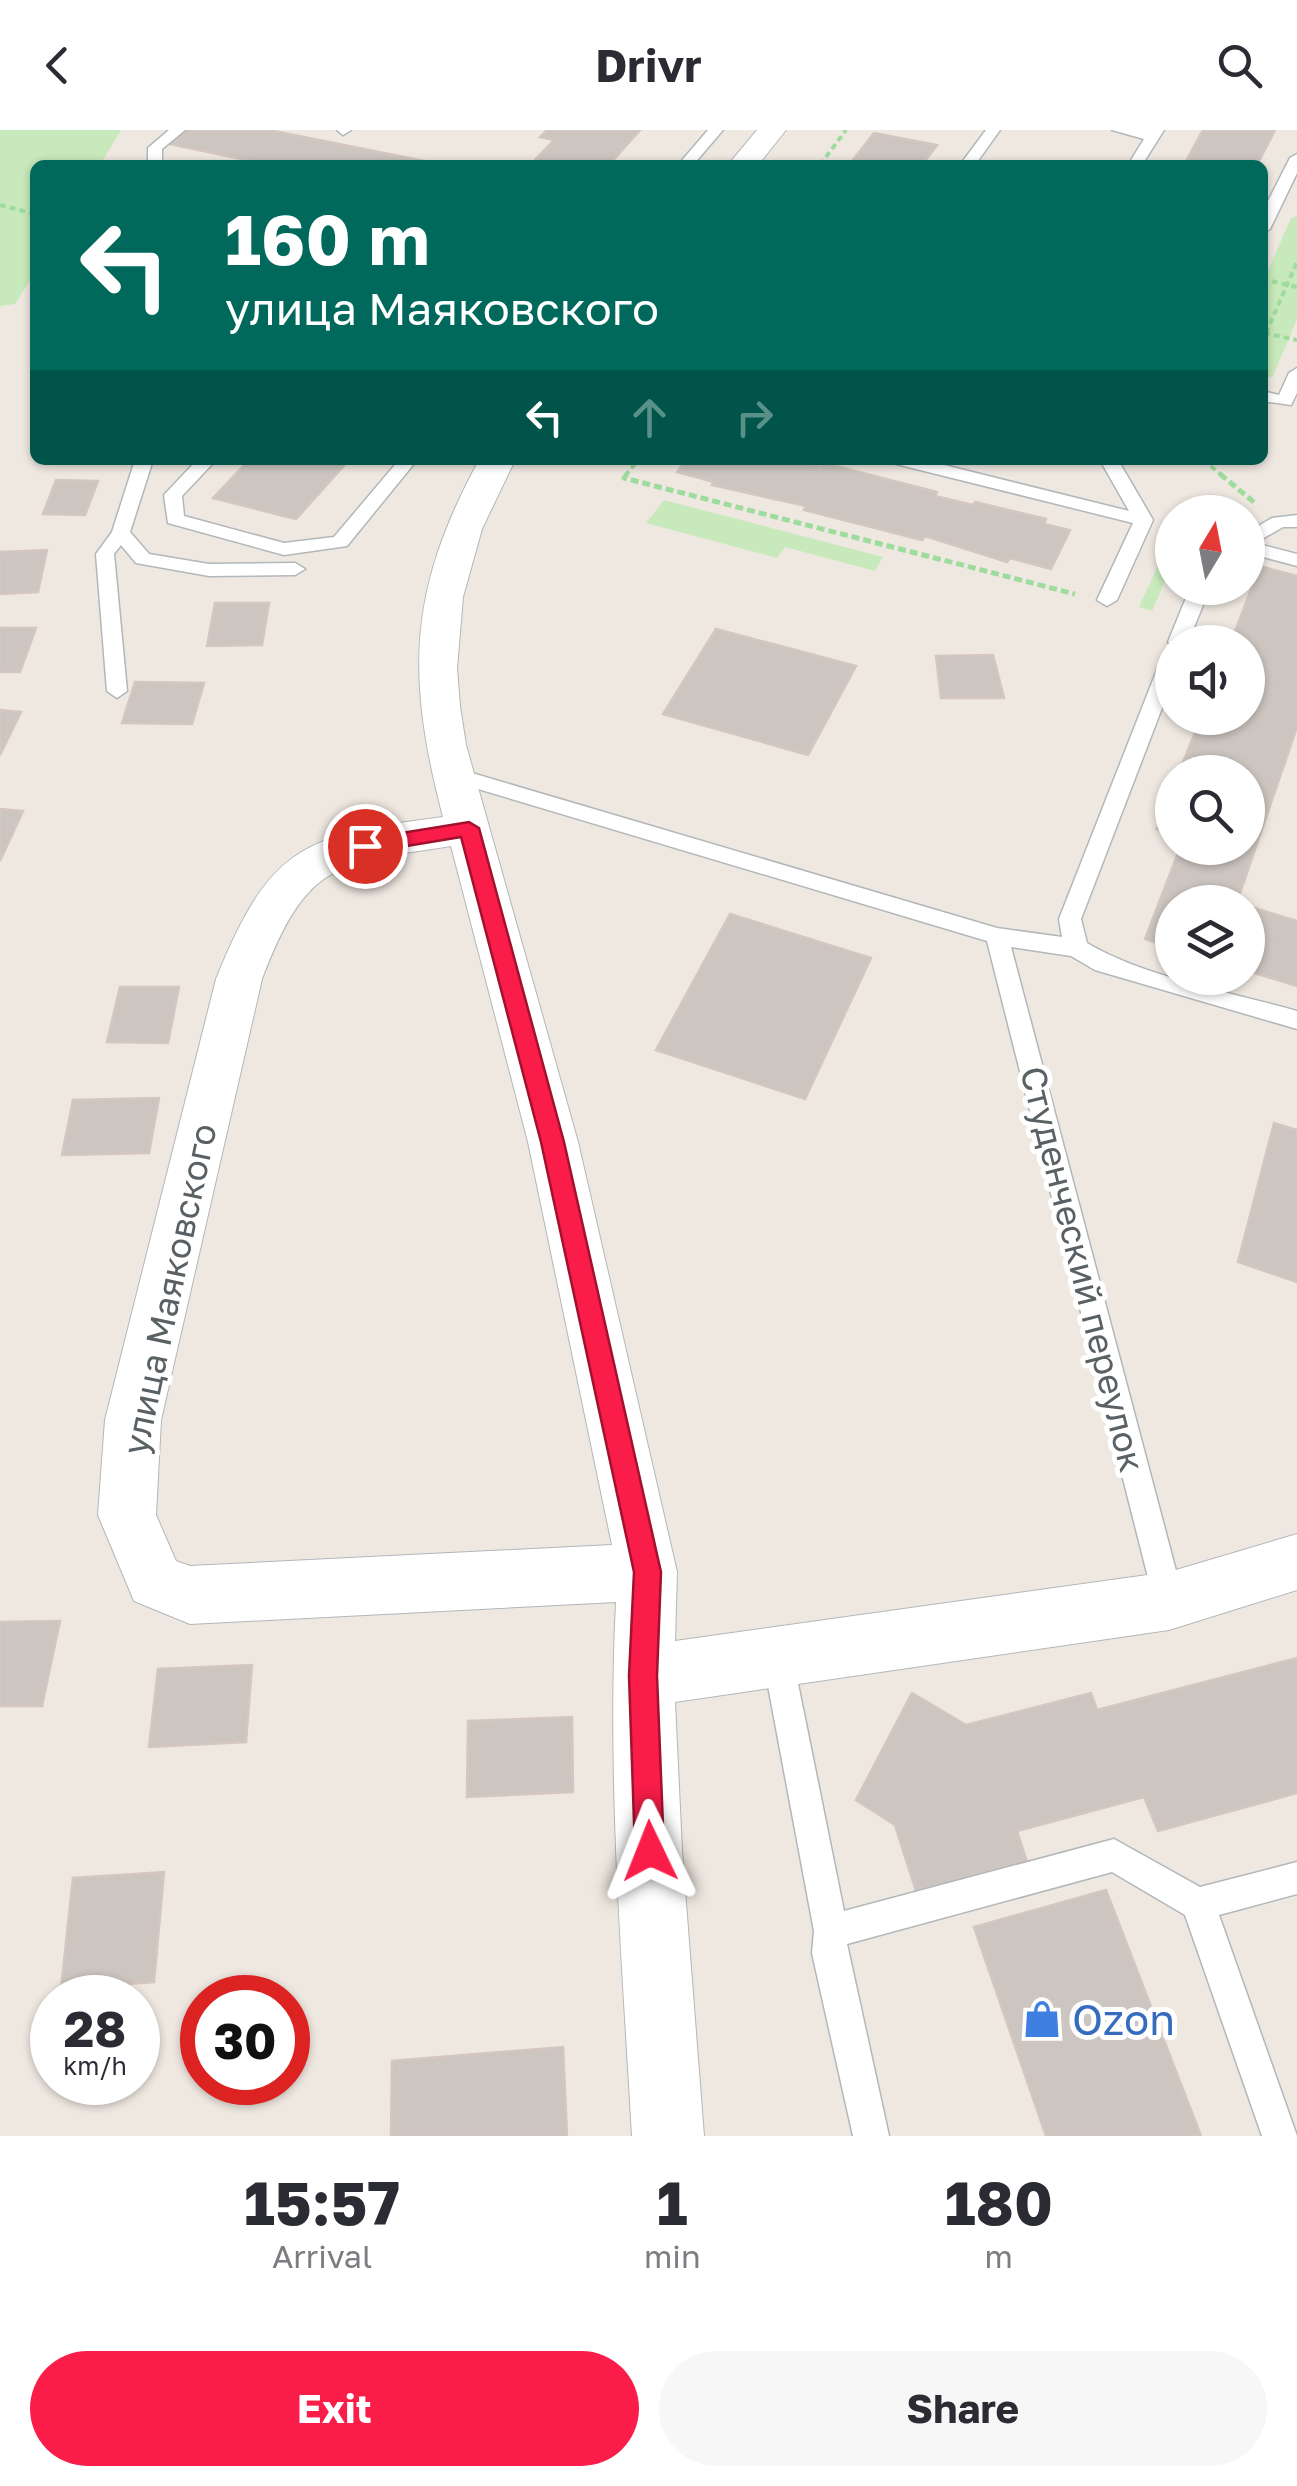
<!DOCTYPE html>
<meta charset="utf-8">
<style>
:root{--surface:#fff;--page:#f7f7f7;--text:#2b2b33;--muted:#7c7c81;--accent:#fa1c49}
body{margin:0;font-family:"Golos Text",sans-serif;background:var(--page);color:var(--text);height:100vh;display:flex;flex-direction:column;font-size:38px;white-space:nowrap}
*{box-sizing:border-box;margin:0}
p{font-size:32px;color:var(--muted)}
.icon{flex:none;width:55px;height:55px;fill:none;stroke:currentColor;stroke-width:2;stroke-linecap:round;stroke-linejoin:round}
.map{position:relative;height:2006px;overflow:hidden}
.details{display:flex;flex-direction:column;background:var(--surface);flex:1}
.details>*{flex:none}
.top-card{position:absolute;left:30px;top:30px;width:1238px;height:305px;border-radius:15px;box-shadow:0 2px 8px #0004;background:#00695c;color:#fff;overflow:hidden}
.needle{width:65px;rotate:10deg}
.controls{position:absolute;left:1155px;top:365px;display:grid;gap:20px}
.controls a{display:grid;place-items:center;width:110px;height:110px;border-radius:50%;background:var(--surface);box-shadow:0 2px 8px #0004;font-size:50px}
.speed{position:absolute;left:30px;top:1845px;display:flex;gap:20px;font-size:50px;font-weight:700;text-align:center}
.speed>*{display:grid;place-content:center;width:130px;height:130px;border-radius:50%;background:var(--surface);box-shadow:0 2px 8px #0004;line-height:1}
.speed small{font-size:25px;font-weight:400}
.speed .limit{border:15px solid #d22;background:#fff;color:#111}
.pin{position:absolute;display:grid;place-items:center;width:85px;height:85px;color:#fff;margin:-42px;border:5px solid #fff;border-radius:50%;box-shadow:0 2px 10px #0007}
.me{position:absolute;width:110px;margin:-55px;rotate:358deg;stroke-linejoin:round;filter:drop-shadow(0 0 8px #0008)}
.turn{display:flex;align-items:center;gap:35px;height:210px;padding:0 30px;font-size:45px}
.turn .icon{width:130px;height:130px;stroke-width:2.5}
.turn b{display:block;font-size:70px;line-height:85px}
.lanes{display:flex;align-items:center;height:95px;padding:0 30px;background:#0003;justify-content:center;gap:50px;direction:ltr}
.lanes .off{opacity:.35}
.eta{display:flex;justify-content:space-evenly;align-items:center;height:170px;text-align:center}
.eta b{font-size:60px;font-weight:700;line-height:70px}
.button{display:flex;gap:20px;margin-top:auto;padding:20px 30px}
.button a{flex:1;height:115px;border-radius:60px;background:var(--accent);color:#fff;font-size:40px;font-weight:700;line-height:115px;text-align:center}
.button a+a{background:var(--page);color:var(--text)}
header{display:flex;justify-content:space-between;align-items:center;height:130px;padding:0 30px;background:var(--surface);font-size:45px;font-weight:700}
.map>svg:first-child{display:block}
</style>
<header><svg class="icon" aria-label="back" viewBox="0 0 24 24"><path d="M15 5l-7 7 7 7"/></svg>Drivr<svg class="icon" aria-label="search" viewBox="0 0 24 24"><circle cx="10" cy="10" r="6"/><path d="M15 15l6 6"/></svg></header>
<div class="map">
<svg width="1297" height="2006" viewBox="0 0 1297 2006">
<rect width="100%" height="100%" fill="#efe8e1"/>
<g fill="#c8e9bb">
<polygon points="0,0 121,0 100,35 35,35 35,142 15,174 0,176"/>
<polygon points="1297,86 1297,189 1273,246 1263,250 1263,152 1291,88"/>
<polygon points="664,370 883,427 875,441 785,417 777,428 646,393"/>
<polygon points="1172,405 1172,434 1152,481 1139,477"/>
</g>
<g fill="#ccc5c0" stroke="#d4c7bf" stroke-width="2.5">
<polygon points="188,0 269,0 444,35 271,35 170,14"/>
<polygon points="547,0 640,0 609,35 530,35 554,10 540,7"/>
<polygon points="1203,0 1275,0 1257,35 1184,35"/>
<polygon points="874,3 937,15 922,35 849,35"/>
<polygon points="249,330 349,330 296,389 213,368"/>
<polygon points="686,330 794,330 821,337 824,333 937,362 935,366 973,375 975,372 1046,389 1044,394 1070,400 1051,439 1010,428 1007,432 925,406 922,410 804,380 806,376 712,355 714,352 677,342"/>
<polygon points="56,350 98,351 85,385 43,384"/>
<polygon points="47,420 38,462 0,464 0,422"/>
<polygon points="1260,436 1297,446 1297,597 1237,772 1172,772 1172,818 1145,809 1180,718 1248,718 1248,642 1179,642 1201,588 1248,588 1248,512 1231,512"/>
<polygon points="215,473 269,473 262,515 207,516"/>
<polygon points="0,498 36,498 20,542 0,542"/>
<polygon points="716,499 856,536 808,625 663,584"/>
<polygon points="993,525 1004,568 941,568 936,526"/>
<polygon points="135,552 204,553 192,594 122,593"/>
<polygon points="0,580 21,582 0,625"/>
<polygon points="1172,660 1172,703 1157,699"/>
<polygon points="0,679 23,681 0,731"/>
<polygon points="1248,776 1297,791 1297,856 1248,841"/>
<polygon points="730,784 871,828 805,969 656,920"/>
<polygon points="120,857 179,857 168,913 107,912"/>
<polygon points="159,968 149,1023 62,1025 73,970"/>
<polygon points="1274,993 1297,1000 1297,1152 1238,1132"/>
<polygon points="60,1491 42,1576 0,1576 0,1492"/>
<polygon points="1297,1528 1297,1663 1158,1701 1144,1667 1017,1701 1027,1732 916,1761 895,1695 856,1670 912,1563 966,1595 1091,1563 1097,1580"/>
<polygon points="252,1535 246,1612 149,1617 158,1539"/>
<polygon points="572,1587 573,1662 467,1667 468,1591"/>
<polygon points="164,1742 154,1852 61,1859 73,1748"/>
<polygon points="1106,1760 1201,2006 1046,2006 974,1797"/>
<polygon points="563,1917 567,2006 391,2006 392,1931"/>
</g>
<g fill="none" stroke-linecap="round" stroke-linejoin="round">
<g stroke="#b2b7ba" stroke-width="3">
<g id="lane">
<polygon points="169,0 185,0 162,19 162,35 148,35 148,18"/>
<polygon points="337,0 351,0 343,5"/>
<polygon points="708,0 723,0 693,35 678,35"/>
<polygon points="986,0 1000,0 975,35 960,35"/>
<polygon points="1112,0 1164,0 1142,35 1128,35 1144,9"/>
<polygon points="1297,24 1297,43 1270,99 1262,103 1262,83 1290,28"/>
<polygon points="1297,238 1297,263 1291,275 1262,271 1262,261 1279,265 1289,243"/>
<polygon points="135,330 153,330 130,402 149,424 209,434 295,433 305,439 295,445 209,446 136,433 121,415 114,424 127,561 117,568 107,561 96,424 112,402"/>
<polygon points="197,330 216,330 182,366 184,386 284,413 334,407 399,330 417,330 347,416 284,425 168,393 164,365"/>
<polygon points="893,330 924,330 1129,381 1100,330 1118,330 1153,390 1117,470 1107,476 1097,470 1133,393 896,334"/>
<polygon points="1297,385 1297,397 1283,397 1255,413 1297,424 1297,436 1248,423 1248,402 1272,388"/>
<polygon points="1190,458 1210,458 1188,512 1172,512 1171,516 1168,512"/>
<path d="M1172,521v31l-91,237 6,24c57,34 143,49 210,68v18l-202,-59 -24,-14 -60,-9 173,654 -4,10 -11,5 -11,-5 -4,-10 -167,-660 -539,-161 -4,-5 11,-7 542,160 65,9 -3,-18 103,-262z"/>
<polygon points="778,1514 789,1518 793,1529 844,1781 1114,1709 1200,1757 1297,1732 1297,1764 1219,1785 1297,2006 1262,2006 1185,1785 1112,1742 847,1814 889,2006 853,2006 812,1823 814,1801 763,1529 767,1518"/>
</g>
</g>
<g stroke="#b2b7ba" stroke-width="2">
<g id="street">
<polygon points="757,0 786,0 758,35 728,35"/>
<path d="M479,330h36l-33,69 -19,68 -6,71 3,38 6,39 112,397 99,430 -2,69 494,-69 128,-38v56l-128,40 -494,72 7,149 22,285h-72c-10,-178 -25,-356 -16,-534l-426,22 -56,-23 -36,-86 7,-95 111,-441c54,-134 88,-144 227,-162 -37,-142 -35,-226 36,-357zM451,716l77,296 84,403 -422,21 -14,-5 -20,-46 5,-95 101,-441c45,-117 72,-115 189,-133z"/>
</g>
</g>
<g stroke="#9edc9d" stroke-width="4" stroke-dasharray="6 4" stroke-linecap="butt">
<polyline points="820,35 846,0"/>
<polyline points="0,75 35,84"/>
<polyline points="1262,149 1297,157"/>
<polyline points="1264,203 1297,210"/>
<polyline points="1262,212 1297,132"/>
<polyline points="1203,330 1223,346"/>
<polyline points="625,346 638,330"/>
</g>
<g stroke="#9edc9d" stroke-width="5" stroke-dasharray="8 4" stroke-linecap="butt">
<polyline points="627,344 624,348 1075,464"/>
<polyline points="1220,344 1255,373"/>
</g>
<use href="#lane" fill="#fff" fill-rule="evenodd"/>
<use href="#street" fill="#fff" fill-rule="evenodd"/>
</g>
<polygon fill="#fa1c49" stroke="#a2122f" stroke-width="2.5" points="469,692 479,698 564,1012 661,1442 657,1546 664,1721 660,1731 650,1736 639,1731 635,1721 629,1546 634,1442 541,1012 461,707 365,723 355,716 365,709"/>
<defs>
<g id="shop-bare" transform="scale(3)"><path d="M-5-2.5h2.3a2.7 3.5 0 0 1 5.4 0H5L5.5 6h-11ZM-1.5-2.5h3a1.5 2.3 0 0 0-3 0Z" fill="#3f7fe0" stroke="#fff" stroke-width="2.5" paint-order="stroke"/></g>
</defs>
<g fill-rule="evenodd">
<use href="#shop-bare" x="1042" y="1889"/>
</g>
<g text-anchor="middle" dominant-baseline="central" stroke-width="10" stroke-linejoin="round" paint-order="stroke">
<g font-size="35" fill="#5a6164" stroke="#fff">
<text transform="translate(1083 1139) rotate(76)">Студенческий переулок</text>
<text transform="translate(169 1159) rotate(-78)">улица Маяковского</text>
</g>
<g font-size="42" fill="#366cbe" stroke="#fff" text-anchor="start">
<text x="1072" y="1889">Ozon</text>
</g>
</g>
</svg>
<div class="controls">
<a><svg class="needle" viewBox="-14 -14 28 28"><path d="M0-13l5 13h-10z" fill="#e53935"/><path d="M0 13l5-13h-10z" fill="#7c7c81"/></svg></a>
<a><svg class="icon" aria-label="sound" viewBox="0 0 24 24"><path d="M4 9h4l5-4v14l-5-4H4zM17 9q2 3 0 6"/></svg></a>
<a><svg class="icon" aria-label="search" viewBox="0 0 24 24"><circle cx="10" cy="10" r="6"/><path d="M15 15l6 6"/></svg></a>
<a><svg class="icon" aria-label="layers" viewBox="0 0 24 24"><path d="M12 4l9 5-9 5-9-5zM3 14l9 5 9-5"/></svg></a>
</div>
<div class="speed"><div>28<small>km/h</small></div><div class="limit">30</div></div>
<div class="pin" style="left:365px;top:716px;background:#d93025"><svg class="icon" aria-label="arrive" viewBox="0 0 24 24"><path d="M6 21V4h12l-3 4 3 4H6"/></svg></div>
<svg class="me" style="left:650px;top:1721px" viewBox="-20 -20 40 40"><path d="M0-17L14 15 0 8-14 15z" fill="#fa1c49" stroke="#fff" stroke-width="4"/></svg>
<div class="top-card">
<div class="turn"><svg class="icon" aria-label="left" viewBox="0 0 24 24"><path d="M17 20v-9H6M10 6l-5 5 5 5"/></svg><div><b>160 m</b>улица Маяковского</div></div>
<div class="lanes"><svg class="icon" aria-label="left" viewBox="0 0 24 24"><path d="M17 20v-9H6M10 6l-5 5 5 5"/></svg><svg class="icon off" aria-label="ahead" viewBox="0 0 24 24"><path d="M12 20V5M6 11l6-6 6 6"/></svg><svg class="icon off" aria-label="right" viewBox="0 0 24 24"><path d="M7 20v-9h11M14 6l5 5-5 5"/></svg></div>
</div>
</div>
<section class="details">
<div class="eta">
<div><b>15:57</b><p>Arrival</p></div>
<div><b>1</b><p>min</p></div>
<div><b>180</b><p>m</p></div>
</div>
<div class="button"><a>Exit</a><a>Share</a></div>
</section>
